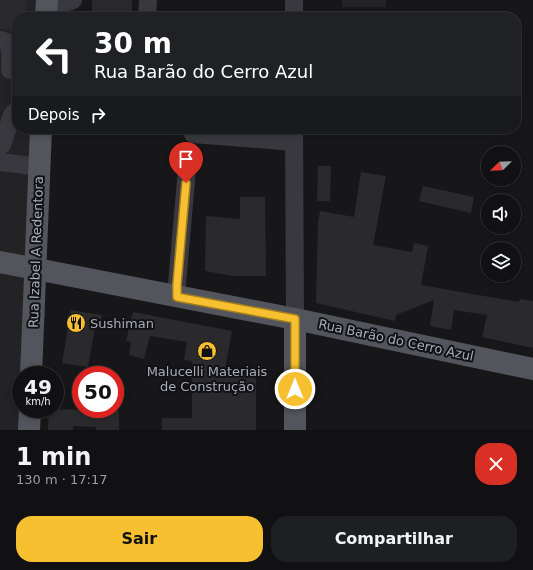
<!DOCTYPE html>
<html lang="pt">
<meta charset="utf-8">
<style>
:root{--surface:#111113;--page:#1e1f21;--text:#f1f3f6;--muted:#9c9da0;--line:#303133;--accent:#f7c030}
body{margin:0;font-family:"DejaVu Sans",sans-serif;background:var(--page);color:var(--text);height:100vh;display:flex;flex-direction:column;font-size:15px;white-space:nowrap}
*{box-sizing:border-box;margin:0}
p{font-size:13px;color:var(--muted)}
.icon{flex:none;width:22px;height:22px;fill:none;stroke:currentColor;stroke-width:2;stroke-linecap:round;stroke-linejoin:round}
.map{position:relative;height:430px;overflow:hidden}
.details{display:flex;flex-direction:column;background:var(--surface);flex:1}
.details>*{flex:none}
.guide{position:absolute;left:12px;top:12px;width:509px;height:122px;border-radius:16px;box-shadow:0 2px 6px #0003,0 0 0 1px var(--line);background:#202124;color:#fff;overflow:hidden}
.needle{width:26px;rotate:247deg}
.fabs{position:absolute;left:481px;top:146px;display:grid;gap:8px}
.fabs a{display:grid;place-items:center;width:40px;height:40px;border-radius:50%;background:var(--surface);box-shadow:0 2px 6px #0003,0 0 0 1px var(--line);font-size:20px}
.speed{position:absolute;left:12px;top:366px;display:flex;gap:8px;font-size:20px;font-weight:700;text-align:center}
.speed>*{display:grid;place-content:center;width:52px;height:52px;border-radius:50%;background:var(--surface);box-shadow:0 2px 6px #0003,0 0 0 1px var(--line);line-height:1}
.speed small{font-size:10px;font-weight:400}
.speed .limit{border:6px solid #d22;background:#fff;color:#111}
.pin{position:absolute;display:grid;place-items:center;width:34px;height:34px;color:#fff;margin:-41px -17px;border-radius:50% 50% 50% 0;rotate:-45deg;box-shadow:0 0 4px #0007}
.pin .icon{rotate:45deg}
.me{position:absolute;width:44px;margin:-22px;rotate:0deg;stroke-linejoin:round;filter:drop-shadow(0 0 3px #0008)}
.turn{display:flex;align-items:center;gap:14px;height:84px;padding:0 16px;font-size:18px}
.turn .icon{width:52px;height:52px;stroke-width:2.5}
.turn b{display:block;font-size:28px;line-height:34px}
.then{display:flex;align-items:center;height:38px;padding:0 16px;background:#0003;gap:8px;font-size:15px}
.round{display:grid;place-items:center;flex:none;width:42px;height:42px;border-radius:16px;background:var(--page)}
.headline{display:flex;align-items:center;justify-content:space-between;height:68px;padding:0 16px}
h1{font-size:24px;font-weight:700;line-height:30px}
.action{display:flex;gap:8px;margin-top:auto;padding:8px 16px}
.action a{flex:1;height:46px;border-radius:16px;background:var(--accent);color:#111;font-size:16px;font-weight:700;line-height:46px;text-align:center}
.action a+a{background:var(--page);color:var(--text)}
.map>svg:first-child{display:block}
</style>
<div class="map">
<svg width="533" height="430" viewBox="0 0 533 430">
<rect width="100%" height="100%" fill="#171719"/>
<g fill="#232326">
<polygon points="0,0 37,0 36,17 17,17 17,129 32,129 21,375 21,430 0,430"/>
<rect x="342" y="0" width="44" height="7"/>
</g>
<g fill="#2a2a2d">
<polygon points="0,0 27,0 26,17 17,17 17,30 0,29"/>
<rect x="92" y="0" width="40" height="17"/>
<polygon points="318,166 331,166 330,201 317,201"/>
<polygon points="361,172 386,176 373,245 412,252 414,243 428,246 421,285 519,302 520,299 533,301 533,348 482,337 487,315 454,310 451,330 430,326 434,300 396,315 395,321 316,303 318,223 320,211 354,217"/>
<polygon points="423,186 474,197 471,213 419,201"/>
<polygon points="240,197 265,197 266,276 233,276 205,271 206,216 240,219"/>
<polygon points="71,310 102,315 100,329 95,328 88,367 62,363"/>
<polygon points="133,312 232,331 224,375 256,375 256,430 162,430 162,418 192,418 192,361 184,360 187,342 150,336 144,359 129,355 131,342 126,341"/>
<polygon points="49,409 119,411 119,430 96,430 96,427 73,426 73,430 48,430"/>
</g>
<g fill="none" stroke-linecap="round" stroke-linejoin="round">
<g stroke="#38383e" stroke-width="18">
<polyline points="294,0 294,17"/>
<polyline points="47,10 73,0"/>
<polyline points="147,17 148,0"/>
<path d="M0,40c14,2 10,19 10,30"/>
<polyline points="294,129 295,319"/>
<polyline points="193,134 294,142"/>
<polyline points="2,145 12,115 17,110"/>
<polyline points="0,162 40,167"/>
<polyline points="177,297 177,284 187,169"/>
</g>
<g stroke="#53555d" stroke-width="22">
<polyline points="46,17 47,0"/>
<polyline points="0,262 295,319 533,369"/>
<polyline points="295,319 295,430"/>
<polyline points="31,375 41,129"/>
<polyline points="29,430 30,409"/>
</g>
</g>
<g fill="none" stroke-linecap="round" stroke-linejoin="round">
<g stroke="#a17d1f" stroke-width="10">
<polyline id="route" points="186,183 177,284 177,297 295,319 295,389"/>
</g>
<use href="#route" stroke="#f7c030" stroke-width="7"/>
</g>
<defs>
<g id="restaurant-disc" transform="scale(1)"><circle r="9.5" fill="#f7c030" stroke="#121214"/><path d="M-5-6h1v4h1v-4h1v4h1v-4h1v5L-1.5 .5V6h-2V.5L-5-1ZM5-6V6H3V1.5H1.5Q1.5-4 5-6Z" fill="#111"/></g>
<g id="shop-disc" transform="scale(1)"><circle r="9.5" fill="#f7c030" stroke="#121214"/><path d="M-5-2.5h2.3a2.7 3.5 0 0 1 5.4 0H5L5.5 6h-11ZM-1.5-2.5h3a1.5 2.3 0 0 0-3 0Z" fill="#111"/></g>
</defs>
<g fill-rule="evenodd">
<use href="#restaurant-disc" x="76" y="323"/>
<use href="#shop-disc" x="207" y="351"/>
</g>
<g text-anchor="middle" dominant-baseline="central" stroke-width="4" stroke-linejoin="round" paint-order="stroke">
<g font-size="13" fill="#a8acb9" stroke="#121214">
<text transform="translate(36 252) rotate(-88)">Rua Izabel A Redentora</text>
<text transform="translate(396 340) rotate(12)">Rua Barão do Cerro Azul</text>
</g>
<g font-size="13" fill="#a8acb9" stroke="#121214" text-anchor="start">
<text x="90" y="323">Sushiman</text>
<text x="207" y="371" text-anchor="middle">Malucelli Materiais<tspan x="207" dy="15">de Construção</tspan></text>
</g>
</g>
</svg>
<div class="fabs">
<a><svg class="needle" viewBox="-14 -14 28 28"><path d="M0-13l5 13h-10z" fill="#e53935"/><path d="M0 13l5-13h-10z" fill="#9c9da0"/></svg></a>
<a><svg class="icon" aria-label="sound" viewBox="0 0 24 24"><path d="M4 9h4l5-4v14l-5-4H4zM17 9q2 3 0 6"/></svg></a>
<a><svg class="icon" aria-label="layers" viewBox="0 0 24 24"><path d="M12 4l9 5-9 5-9-5zM3 14l9 5 9-5"/></svg></a>
</div>
<div class="speed"><div>49<small>km/h</small></div><div class="limit">50</div></div>
<div class="pin" style="left:186px;top:183px;background:#d93025"><svg class="icon" aria-label="arrive" viewBox="0 0 24 24"><path d="M6 21V4h12l-3 4 3 4H6"/></svg></div>
<svg class="me" style="left:295px;top:389px" viewBox="-20 -20 40 40"><circle r="17" fill="#f7c030" stroke="#fff" stroke-width="3"/><path d="M0-11L8 9 0 5-8 9z" fill="#fff"/></svg>
<div class="guide">
<div class="turn"><svg class="icon" aria-label="left" viewBox="0 0 24 24"><path d="M17 20v-9H6M10 6l-5 5 5 5"/></svg><div><b>30 m</b>Rua Barão do Cerro Azul</div></div>
<div class="then">Depois<svg class="icon" aria-label="right" viewBox="0 0 24 24"><path d="M7 20v-9h11M14 6l5 5-5 5"/></svg></div>
</div>
</div>
<section class="details">
<div class="headline"><div><h1>1 min</h1><p>130 m · 17:17</p></div><a class="round" style="background:#d93025;color:#fff"><svg class="icon" aria-label="close" viewBox="0 0 24 24"><path d="M6 6l12 12M18 6L6 18"/></svg></a></div>
<div class="action"><a>Sair</a><a>Compartilhar</a></div>
</section>
